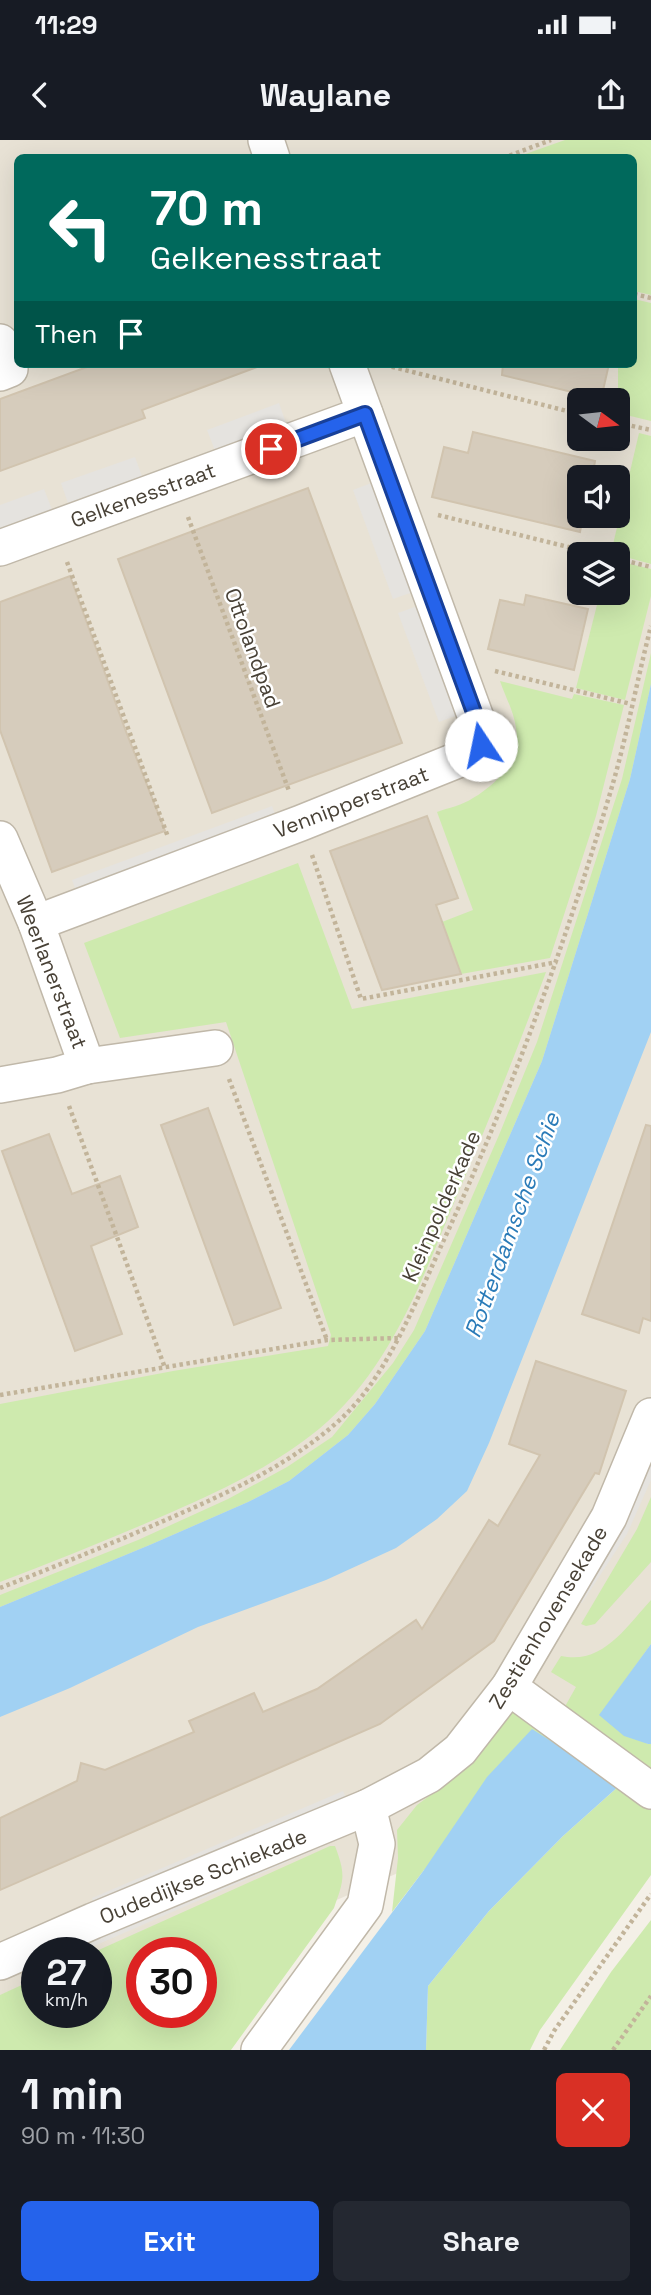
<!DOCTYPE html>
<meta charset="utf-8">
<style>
:root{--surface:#171b24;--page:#242831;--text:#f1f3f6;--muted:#9ea1a6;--accent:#2563eb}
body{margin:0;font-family:"Space Grotesk",sans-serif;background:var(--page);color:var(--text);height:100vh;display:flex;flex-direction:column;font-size:26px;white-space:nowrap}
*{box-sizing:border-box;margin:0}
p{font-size:23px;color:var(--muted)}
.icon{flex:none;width:38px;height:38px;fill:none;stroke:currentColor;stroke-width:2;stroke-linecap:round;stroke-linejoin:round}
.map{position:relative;height:1910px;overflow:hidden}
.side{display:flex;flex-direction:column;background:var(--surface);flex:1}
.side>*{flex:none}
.top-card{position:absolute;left:14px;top:14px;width:623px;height:214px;border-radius:10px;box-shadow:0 7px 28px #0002;background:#00695c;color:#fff;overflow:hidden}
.needle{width:46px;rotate:105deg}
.controls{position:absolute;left:567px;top:248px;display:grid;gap:14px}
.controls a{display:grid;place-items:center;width:63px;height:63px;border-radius:10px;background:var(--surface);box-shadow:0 7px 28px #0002;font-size:35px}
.speed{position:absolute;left:21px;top:1797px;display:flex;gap:14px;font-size:35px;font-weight:700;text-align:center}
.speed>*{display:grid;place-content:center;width:91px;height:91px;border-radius:50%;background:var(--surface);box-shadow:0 7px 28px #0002;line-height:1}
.speed small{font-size:18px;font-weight:400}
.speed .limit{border:10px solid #d22;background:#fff;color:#111}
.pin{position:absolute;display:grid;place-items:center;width:60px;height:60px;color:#fff;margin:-30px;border:4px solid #fff;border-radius:50%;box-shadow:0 2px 7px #0007}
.me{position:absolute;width:77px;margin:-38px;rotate:349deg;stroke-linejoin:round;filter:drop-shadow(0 0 5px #0008)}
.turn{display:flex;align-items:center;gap:24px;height:147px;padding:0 21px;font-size:32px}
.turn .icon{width:91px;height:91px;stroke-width:2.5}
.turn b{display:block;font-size:49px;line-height:60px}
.then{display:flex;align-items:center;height:66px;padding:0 21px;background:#0003;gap:14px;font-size:26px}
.round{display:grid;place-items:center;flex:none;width:74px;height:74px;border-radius:10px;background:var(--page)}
.summary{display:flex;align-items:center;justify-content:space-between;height:119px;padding:0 21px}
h1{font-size:42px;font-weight:700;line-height:52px}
.primary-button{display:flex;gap:14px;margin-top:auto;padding:14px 21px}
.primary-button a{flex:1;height:80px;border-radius:10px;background:var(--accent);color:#fff;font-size:28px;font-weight:700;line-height:80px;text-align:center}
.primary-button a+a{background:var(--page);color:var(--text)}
.status{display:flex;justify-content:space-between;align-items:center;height:49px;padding:0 35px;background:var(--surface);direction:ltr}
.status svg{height:19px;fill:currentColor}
header{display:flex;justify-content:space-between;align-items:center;height:91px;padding:0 21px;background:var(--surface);font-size:32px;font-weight:700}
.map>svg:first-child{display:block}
</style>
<div class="status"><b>11:29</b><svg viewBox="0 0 49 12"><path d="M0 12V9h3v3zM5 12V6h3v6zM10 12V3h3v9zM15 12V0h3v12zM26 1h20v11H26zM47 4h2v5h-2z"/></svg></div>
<header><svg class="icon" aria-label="back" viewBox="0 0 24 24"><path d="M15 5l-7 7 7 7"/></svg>Waylane<svg class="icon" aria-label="share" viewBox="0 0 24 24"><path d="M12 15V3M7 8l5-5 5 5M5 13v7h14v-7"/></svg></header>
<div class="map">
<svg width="651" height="1910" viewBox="0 0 651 1910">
<rect width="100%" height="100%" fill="#f4f0e7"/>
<path fill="#e8e2d5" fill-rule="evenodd" d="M0,0h651v1552l-97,112 -353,156v-7h-164v59l-37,37zM18,18h616v206h-616zM579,261h39v38h-39zM579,338h39v38h-39zM579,415h39v38h-39z"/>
<g fill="#ceeaae" fill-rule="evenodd">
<polygon points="565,0 651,0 651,155 634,151 634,18 517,17"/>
<polygon points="634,159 651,163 651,281 618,273 618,224 634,224"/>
<polygon points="639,293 651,296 651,424 611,413"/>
<polygon points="618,421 651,429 651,456 625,560 576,548 600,453 618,453"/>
<polygon points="651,513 651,544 630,639 542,921 425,1191 375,1264 348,1295 289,1341 248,1362 152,1404 0,1467 0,1455 138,1400 228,1359 287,1327 332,1297 393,1223 414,1190 499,995 537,902 622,639"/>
<path d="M500,541l72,18 2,-5 50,11 -28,111 -46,142 -89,16 -19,-52 31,-12 -36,-98c11,-4 26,-7 36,-14 25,-15 48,-39 43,-70 -2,-16 -11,-32 -16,-47z"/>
<path d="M298,723l54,146 194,-37c-28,76 -58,151 -90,226 -34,82 -66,172 -137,231 -46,37 -93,59 -147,83 -57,25 -114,48 -172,70v-178l173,-33 155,-25 3,-11 -105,-313 -106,16 -36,-95z"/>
<polygon points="651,1357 651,1422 595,1484 586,1486 581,1484 637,1389"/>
<path d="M651,1460v44l-51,71 48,29h3v31l-88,-65 13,-23 -25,-15 10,-16c42,9 65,-29 90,-56z"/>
<polygon points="513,1572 542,1575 651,1666 651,1735 540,1890 530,1910 426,1910 428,1846 489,1771 563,1696 619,1646 424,1730 392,1772 398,1718 397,1690 417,1665 471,1625"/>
<path d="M330,1706h5c11,29 9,34 -1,62l-103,142h-231v-55l37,-17v34h59v-59h-4zM142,1813h59v59h-59z"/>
<polygon points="651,1780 651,1910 560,1910 611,1832"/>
</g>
<g fill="#e5e3df">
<polygon points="279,263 287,286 216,313 207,290"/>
<polygon points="135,317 143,339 69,366 61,343"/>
<polygon points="374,342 416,451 393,459 353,350"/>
<polygon points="44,349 53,372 0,392 0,365"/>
<polygon points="420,465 461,574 439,582 398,473"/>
<polygon points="272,666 275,674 75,748 72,740"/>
<polygon points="651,1318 651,1340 627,1394 582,1463 575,1459"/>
<polygon points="343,1651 346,1658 95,1766 92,1758"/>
<polygon points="321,1699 324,1706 78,1813 59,1813"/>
</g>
<g fill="#a1d1f3">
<polygon points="651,544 651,892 489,1303 467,1351 437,1379 396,1408 326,1440 198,1487 70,1548 0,1577 0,1467 152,1404 248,1362 289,1341 348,1295 375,1264 425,1191 542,921 630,639"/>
<polygon points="651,1504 651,1604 648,1604 624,1596 599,1575"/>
<polygon points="532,1589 620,1645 563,1696 489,1771 428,1846 426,1910 289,1910 424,1730 487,1637"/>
</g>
<g fill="#d6ccbc" stroke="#d1c4af" stroke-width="2">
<polygon points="95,224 257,224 257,227 142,270 145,278 0,331 0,259"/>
<polygon points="503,224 609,224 601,259 502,235"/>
<polygon points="473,292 595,321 592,338 579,338 579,376 583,376 580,392 432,357 444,307 468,313"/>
<polygon points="308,348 402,603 212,673 118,419"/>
<polygon points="70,436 125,589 165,691 52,732 0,590 0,462"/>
<polygon points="526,455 588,469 574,530 488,509 500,460 524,465"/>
<polygon points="427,676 458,758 436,765 461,834 382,850 330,711"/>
<polygon points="208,968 281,1168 234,1185 161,985"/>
<polygon points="646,985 651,986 651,1181 643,1178 639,1193 582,1174"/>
<polygon points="49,994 72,1054 120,1036 138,1087 91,1106 122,1194 75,1211 2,1011"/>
<polygon points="536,1221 626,1251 599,1334 595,1333 494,1501 380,1584 0,1750 0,1678 77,1641 81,1623 105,1630 194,1592 189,1581 254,1553 263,1572 317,1549 416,1480 422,1489 489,1380 498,1386 540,1315 509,1304"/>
</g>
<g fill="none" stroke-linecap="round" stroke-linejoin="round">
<g stroke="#c0b8a9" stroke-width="38">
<g id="minor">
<polyline points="266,0 272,18"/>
<polyline points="0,202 10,229 0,233"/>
<polyline points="0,408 365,274"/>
<polyline points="0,699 36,783 87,926"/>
<polyline points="36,783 301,683 475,613 483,597 347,224"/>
<polyline points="0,945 57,935 87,926 215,908"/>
<polyline points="509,1547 651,1651"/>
<polyline points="0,1822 93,1781 368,1667 429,1635 460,1610 509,1547 609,1377 651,1276"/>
<polyline points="259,1910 365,1765 377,1704 368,1667"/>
</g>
</g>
<g stroke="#c2b49a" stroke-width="4.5" stroke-dasharray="3.5 3.5" stroke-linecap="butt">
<polyline points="503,18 551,0"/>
<polyline points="634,154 651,158"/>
<polyline points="385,225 579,274"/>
<polyline points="618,283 651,290"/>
<polyline points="438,375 601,415"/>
<polyline points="188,377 289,651"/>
<polyline points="618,419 651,427"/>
<polyline points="67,422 168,697"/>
<polyline points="495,531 631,564"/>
<polyline points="312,715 361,859 557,822"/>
<polyline points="229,939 327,1200"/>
<polyline points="69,966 165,1228"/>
<polyline points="0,1255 327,1200 399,1198"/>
<path d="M0,1448c54,-21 108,-43 161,-66 64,-28 131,-57 183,-106 44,-42 73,-117 98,-172 68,-147 123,-299 169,-454 16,-54 26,-110 40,-164"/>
<polyline points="544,1910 554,1891 651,1754"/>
<polyline points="613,1910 651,1856"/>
</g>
<use href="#minor" stroke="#fff" stroke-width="35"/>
</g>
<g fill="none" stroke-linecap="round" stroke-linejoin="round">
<g stroke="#184099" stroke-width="18">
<polyline id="route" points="271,309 365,274 483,597 481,605"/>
</g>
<use href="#route" stroke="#2563eb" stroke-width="12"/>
</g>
<g text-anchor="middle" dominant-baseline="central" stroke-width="5" stroke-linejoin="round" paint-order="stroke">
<g font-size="21" fill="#484136" stroke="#fff">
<text transform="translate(143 355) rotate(-20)">Gelkenesstraat</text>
<text transform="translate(253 508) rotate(70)">Ottolandpad</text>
<text transform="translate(351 662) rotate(-21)">Vennipperstraat</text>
<text transform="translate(52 832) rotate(69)">Weerlanerstraat</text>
<text transform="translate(441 1066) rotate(-66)">Kleinpolderkade</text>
<text transform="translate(548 1477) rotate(-59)">Zestienhovensekade</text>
<text transform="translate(203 1736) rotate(-22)">Oudedijkse Schiekade</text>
</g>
<g font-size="23" font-style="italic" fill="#2a7bb8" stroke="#fff">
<text transform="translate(512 1085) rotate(-70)">Rotterdamsche Schie</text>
</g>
</g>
</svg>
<div class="controls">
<a><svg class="needle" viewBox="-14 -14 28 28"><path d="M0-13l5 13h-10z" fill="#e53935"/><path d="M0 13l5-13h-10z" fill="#9ea1a6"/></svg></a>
<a><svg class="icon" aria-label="sound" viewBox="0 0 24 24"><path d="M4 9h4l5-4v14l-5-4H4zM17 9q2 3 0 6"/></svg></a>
<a><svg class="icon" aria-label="layers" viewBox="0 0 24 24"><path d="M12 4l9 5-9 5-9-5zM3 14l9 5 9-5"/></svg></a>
</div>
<div class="speed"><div>27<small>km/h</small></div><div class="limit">30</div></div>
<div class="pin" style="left:271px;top:309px;background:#d93025"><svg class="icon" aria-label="arrive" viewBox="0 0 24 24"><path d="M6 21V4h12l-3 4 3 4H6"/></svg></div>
<svg class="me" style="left:481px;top:605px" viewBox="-20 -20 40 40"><circle r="19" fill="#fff"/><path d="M0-13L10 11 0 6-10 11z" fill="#2563eb"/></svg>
<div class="top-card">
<div class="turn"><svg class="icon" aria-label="left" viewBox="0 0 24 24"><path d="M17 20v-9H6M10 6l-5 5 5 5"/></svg><div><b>70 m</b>Gelkenesstraat</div></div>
<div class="then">Then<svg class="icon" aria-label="arrive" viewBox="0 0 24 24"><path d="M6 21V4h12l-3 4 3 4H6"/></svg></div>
</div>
</div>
<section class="side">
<div class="summary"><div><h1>1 min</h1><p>90 m · 11:30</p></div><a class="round" style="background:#d93025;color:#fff"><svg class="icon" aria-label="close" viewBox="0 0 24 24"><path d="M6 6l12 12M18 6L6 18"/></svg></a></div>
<div class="primary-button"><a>Exit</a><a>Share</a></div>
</section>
